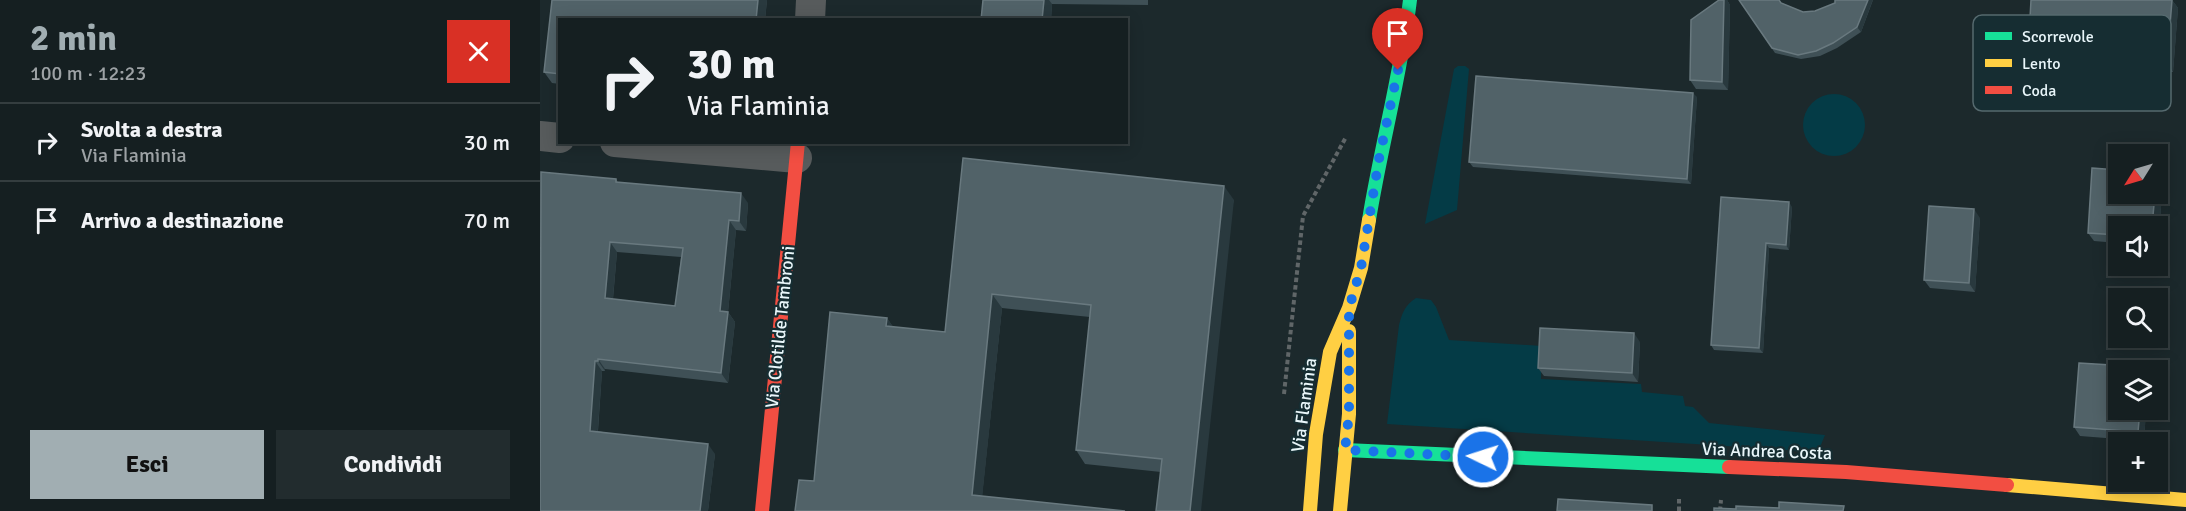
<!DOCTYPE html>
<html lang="it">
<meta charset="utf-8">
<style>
:root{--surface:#151f21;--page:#222c2e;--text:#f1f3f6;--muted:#9da2a5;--line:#343d3f;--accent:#a1aeb2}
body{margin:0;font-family:Signika,sans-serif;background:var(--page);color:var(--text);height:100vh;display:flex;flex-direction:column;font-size:22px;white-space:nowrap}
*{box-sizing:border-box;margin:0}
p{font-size:20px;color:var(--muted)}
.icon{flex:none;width:33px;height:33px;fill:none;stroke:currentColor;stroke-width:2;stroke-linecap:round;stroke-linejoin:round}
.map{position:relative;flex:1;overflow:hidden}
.sheet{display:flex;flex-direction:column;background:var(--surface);width:540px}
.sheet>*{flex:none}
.banner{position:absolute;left:18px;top:18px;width:570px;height:126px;border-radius:0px;box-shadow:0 3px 15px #0003,0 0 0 2px var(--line);background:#151f21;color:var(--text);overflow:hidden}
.needle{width:39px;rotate:233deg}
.fabs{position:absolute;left:1568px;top:144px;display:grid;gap:12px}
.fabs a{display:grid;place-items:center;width:60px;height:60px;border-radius:0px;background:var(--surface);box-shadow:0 3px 15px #0003,0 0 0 2px var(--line);font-size:30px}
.pin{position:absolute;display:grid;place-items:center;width:51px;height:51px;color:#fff;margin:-62px -26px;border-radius:50% 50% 50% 0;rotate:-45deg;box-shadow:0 0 6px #0007}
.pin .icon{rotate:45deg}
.me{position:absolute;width:66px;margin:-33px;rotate:274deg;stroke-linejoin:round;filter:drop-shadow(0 0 4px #0008)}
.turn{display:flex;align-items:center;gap:21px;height:126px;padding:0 30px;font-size:27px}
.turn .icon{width:78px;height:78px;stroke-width:2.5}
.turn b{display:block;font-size:42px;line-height:51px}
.round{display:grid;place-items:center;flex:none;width:63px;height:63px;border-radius:0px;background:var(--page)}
.summary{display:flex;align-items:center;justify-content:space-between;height:102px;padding:0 30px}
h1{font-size:36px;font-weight:700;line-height:45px;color:var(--accent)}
.action{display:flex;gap:12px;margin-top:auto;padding:12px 30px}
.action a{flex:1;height:69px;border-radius:0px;background:var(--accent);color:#111;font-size:24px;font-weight:700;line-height:69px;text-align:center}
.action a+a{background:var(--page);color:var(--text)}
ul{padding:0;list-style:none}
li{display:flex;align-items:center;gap:18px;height:78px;padding:0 30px;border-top:2px solid var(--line)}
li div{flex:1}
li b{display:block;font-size:22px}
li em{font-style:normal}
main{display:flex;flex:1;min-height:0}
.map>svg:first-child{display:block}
</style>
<main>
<section class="sheet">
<div class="summary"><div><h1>2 min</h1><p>100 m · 12:23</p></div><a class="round" style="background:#d93025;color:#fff"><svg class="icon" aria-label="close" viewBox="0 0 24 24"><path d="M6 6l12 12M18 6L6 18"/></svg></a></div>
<ul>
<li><svg class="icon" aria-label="right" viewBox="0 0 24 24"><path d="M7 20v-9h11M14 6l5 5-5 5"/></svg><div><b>Svolta a destra</b><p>Via Flaminia</p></div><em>30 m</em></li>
<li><svg class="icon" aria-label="arrive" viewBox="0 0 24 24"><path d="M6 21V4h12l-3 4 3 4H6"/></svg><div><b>Arrivo a destinazione</b></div><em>70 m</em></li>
</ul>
<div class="action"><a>Esci</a><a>Condividi</a></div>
</section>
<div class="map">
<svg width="1646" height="511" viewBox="0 0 1646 511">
<rect width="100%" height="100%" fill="#1c292c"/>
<g fill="#043b46">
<polygon points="918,66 925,66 929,69 917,210 885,224 914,69"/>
<circle cx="1294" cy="125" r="31"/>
<path d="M876,298l15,2 5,7 13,33 93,6 -1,33 100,5 1,8 41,4 2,10 8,1 16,16 116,12 -7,17 -431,-28 12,-99c3,-12 6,-20 17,-27z"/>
</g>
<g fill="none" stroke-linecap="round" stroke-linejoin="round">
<g stroke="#606668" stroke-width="4" stroke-dasharray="4.5 3" stroke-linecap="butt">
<polyline points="744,394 763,216 806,137"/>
<polyline points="1139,511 1139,499"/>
<polyline points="1180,511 1181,500"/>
</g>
<g stroke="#575b5c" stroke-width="30">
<polyline points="270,20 271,0"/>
<polyline points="0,136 20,138"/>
<polyline points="75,142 257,158"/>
</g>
<g stroke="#16e098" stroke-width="14">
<path d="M829,220c12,-74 32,-146 41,-220"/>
<polyline points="805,450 1189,467"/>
</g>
<g stroke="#ffcf43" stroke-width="14">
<polyline points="1467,485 1646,500"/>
<polyline points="770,511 776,434 790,352 809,308 821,268 829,220"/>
<polyline points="800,511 809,414 809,331"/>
</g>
<g stroke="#f24e42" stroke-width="14">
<polyline points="1189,467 1306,472 1467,485"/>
<polyline points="222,511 258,142"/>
</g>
</g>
<g fill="#3f5056" fill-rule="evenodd">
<polygon points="12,0 227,0 225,20 20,20 20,84 12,83 4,72"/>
<polygon points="443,0 608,0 608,5 512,4 511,20 441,20"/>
<polygon points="1179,0 1187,0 1190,5 1188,90 1156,89 1150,80"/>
<polygon points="1199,0 1242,3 1263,12 1275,11 1295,3 1295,0 1333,0 1321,32 1297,48 1280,56 1261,59 1235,53"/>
<polygon points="1491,0 1632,0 1638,8 1633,72 1495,62 1488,54"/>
<polygon points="1157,97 1151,184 933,167 929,162"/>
<polygon points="423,158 694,200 621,472 545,464 536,450 550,317 462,308 442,496 274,481 347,318 353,327 405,332"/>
<polygon points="1617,173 1623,181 1618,246 1617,246 1617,226 1578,226 1578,243 1554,241 1548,233 1617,194"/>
<path d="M76,179l2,3 130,21 -2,28 -10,-1 -8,82 7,10 -7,61 -123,-14v2h-3l-4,60 117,23 -7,57h-168zM77,252l64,5 -6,49 -62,-7z"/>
<polygon points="1181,197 1252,207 1249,250 1229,248 1223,353 1174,350 1171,345"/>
<polygon points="1440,218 1435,292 1390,288 1384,280"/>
<polygon points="1100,342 1098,382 1004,376 998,368"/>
<polygon points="1539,363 1603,367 1605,370 1578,370 1578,410 1606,410 1604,441 1540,436 1534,427"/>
</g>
<g fill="#29393e">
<polygon points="218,0 227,0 225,20 216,20"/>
<polygon points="504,0 509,0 512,4 511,20 502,20"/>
<polygon points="1184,0 1187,0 1190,5 1188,90 1182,82"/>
<polygon points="1328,0 1333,0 1332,2 1321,32 1317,27"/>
<polygon points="1632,0 1638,8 1633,72 1627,63"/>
<polygon points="1153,93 1157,97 1151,184 1147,179"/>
<polygon points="1617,173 1623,181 1618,246 1617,226 1612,226 1615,194 1617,194"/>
<polygon points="684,186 694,200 661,511 650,511"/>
<polygon points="201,193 208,203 206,231 199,221"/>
<polygon points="1249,202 1252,207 1249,250 1246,245"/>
<polygon points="1434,209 1440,218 1435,292 1429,283"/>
<polygon points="189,220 196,230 188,312 195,322 188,383 181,373 180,311"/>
<polygon points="70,242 77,252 72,308 65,298"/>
<polygon points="1226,243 1229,248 1223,353 1219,348"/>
<polygon points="452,294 462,308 441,508 432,495"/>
<polygon points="347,318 356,331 346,326"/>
<polygon points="1094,333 1100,342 1098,382 1092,373"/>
<polygon points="58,359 65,369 65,371 58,361"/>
<polygon points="55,361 62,371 57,441 50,431"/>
<polygon points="1600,410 1606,410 1604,441 1598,432"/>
<polygon points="168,444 175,454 168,511 160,511"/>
</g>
<g fill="#516268" stroke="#69797f" stroke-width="1.5" fill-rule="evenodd">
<polygon points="12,0 218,0 216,20 20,20 20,74 4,72"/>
<polygon points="443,0 504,0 502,20 441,20"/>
<polygon points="1179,0 1184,0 1182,82 1150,80 1151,20"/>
<polygon points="1199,0 1239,0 1241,3 1263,12 1275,11 1295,3 1295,0 1328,0 1317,27 1293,43 1276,51 1258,55 1232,48"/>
<polygon points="1491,0 1632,0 1627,63 1488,54"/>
<polygon points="936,76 1153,93 1147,179 929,162"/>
<polygon points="423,158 684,186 650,511 616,511 622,459 536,450 551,305 452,294 432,495 585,511 255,511 259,480 274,481 290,312 347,318 346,326 405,332"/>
<polygon points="1552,168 1578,170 1578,194 1615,194 1612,226 1578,226 1578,235 1548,233"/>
<path d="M1,172l75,7v3l125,11 -2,28 -10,-1 -9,91 8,1 -7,61 -123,-14v2h-3l-5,70 118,13 -8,67h-160zM70,242l73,6 -8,58 -70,-8z"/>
<polygon points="1181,197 1249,202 1246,245 1226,243 1219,348 1171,345"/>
<polygon points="1389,206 1434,209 1429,283 1384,280"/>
<polygon points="1000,328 1094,333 1092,373 998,368"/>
<polygon points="1539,363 1603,367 1602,370 1578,370 1578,410 1600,410 1598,432 1534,427"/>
<polygon points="1018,499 1112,505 1112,511 1017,511"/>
<polygon points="1239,502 1304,506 1303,511 1174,511 1174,508 1196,509 1196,506 1239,508"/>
</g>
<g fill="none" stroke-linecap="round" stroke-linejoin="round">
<polyline stroke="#1a73e8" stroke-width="10" stroke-dasharray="0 18" points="858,70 839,159 821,268 809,308 809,414 805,450 943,457"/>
</g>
<g text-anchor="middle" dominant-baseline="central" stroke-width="4.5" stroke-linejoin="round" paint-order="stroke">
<g font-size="18" fill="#e9f6fa" stroke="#162d32">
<text transform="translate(240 327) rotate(-84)">Via Clotilde Tambroni</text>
<text transform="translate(764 405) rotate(-82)">Via Flaminia</text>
<text transform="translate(1227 451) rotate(2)">Via Andrea Costa</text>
</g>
</g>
<rect x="1433" y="15" width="198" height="96" rx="9" fill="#162d32" stroke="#55696e" stroke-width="1.5"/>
<rect x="1445" y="32" width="27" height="8" fill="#16e098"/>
<rect x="1445" y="59" width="27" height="8" fill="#ffcf43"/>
<rect x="1445" y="86" width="27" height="8" fill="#f24e42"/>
<g font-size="16" fill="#e9f6fa">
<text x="1482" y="42">Scorrevole</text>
<text x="1482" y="69">Lento</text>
<text x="1482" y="96">Coda</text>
</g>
</svg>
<div class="fabs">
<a><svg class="needle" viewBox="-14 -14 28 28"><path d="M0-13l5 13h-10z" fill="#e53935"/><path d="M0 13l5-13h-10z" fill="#9da2a5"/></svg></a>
<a><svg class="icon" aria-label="sound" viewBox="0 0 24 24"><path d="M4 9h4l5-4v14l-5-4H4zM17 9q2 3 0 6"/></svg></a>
<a><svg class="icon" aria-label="search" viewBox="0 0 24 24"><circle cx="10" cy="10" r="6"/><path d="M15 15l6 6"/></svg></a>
<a><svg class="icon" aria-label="layers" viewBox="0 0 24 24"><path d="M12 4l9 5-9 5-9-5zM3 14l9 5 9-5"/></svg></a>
<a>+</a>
</div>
<div class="pin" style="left:858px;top:70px;background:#d93025"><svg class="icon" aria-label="arrive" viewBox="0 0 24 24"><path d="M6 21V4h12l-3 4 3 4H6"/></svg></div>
<svg class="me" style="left:943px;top:457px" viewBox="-20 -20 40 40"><circle r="17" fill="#1a73e8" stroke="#fff" stroke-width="3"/><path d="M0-11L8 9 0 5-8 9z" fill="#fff"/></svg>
<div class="banner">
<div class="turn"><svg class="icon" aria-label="right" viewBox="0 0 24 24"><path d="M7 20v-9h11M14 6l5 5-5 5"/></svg><div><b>30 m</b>Via Flaminia</div></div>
</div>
</div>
</main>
